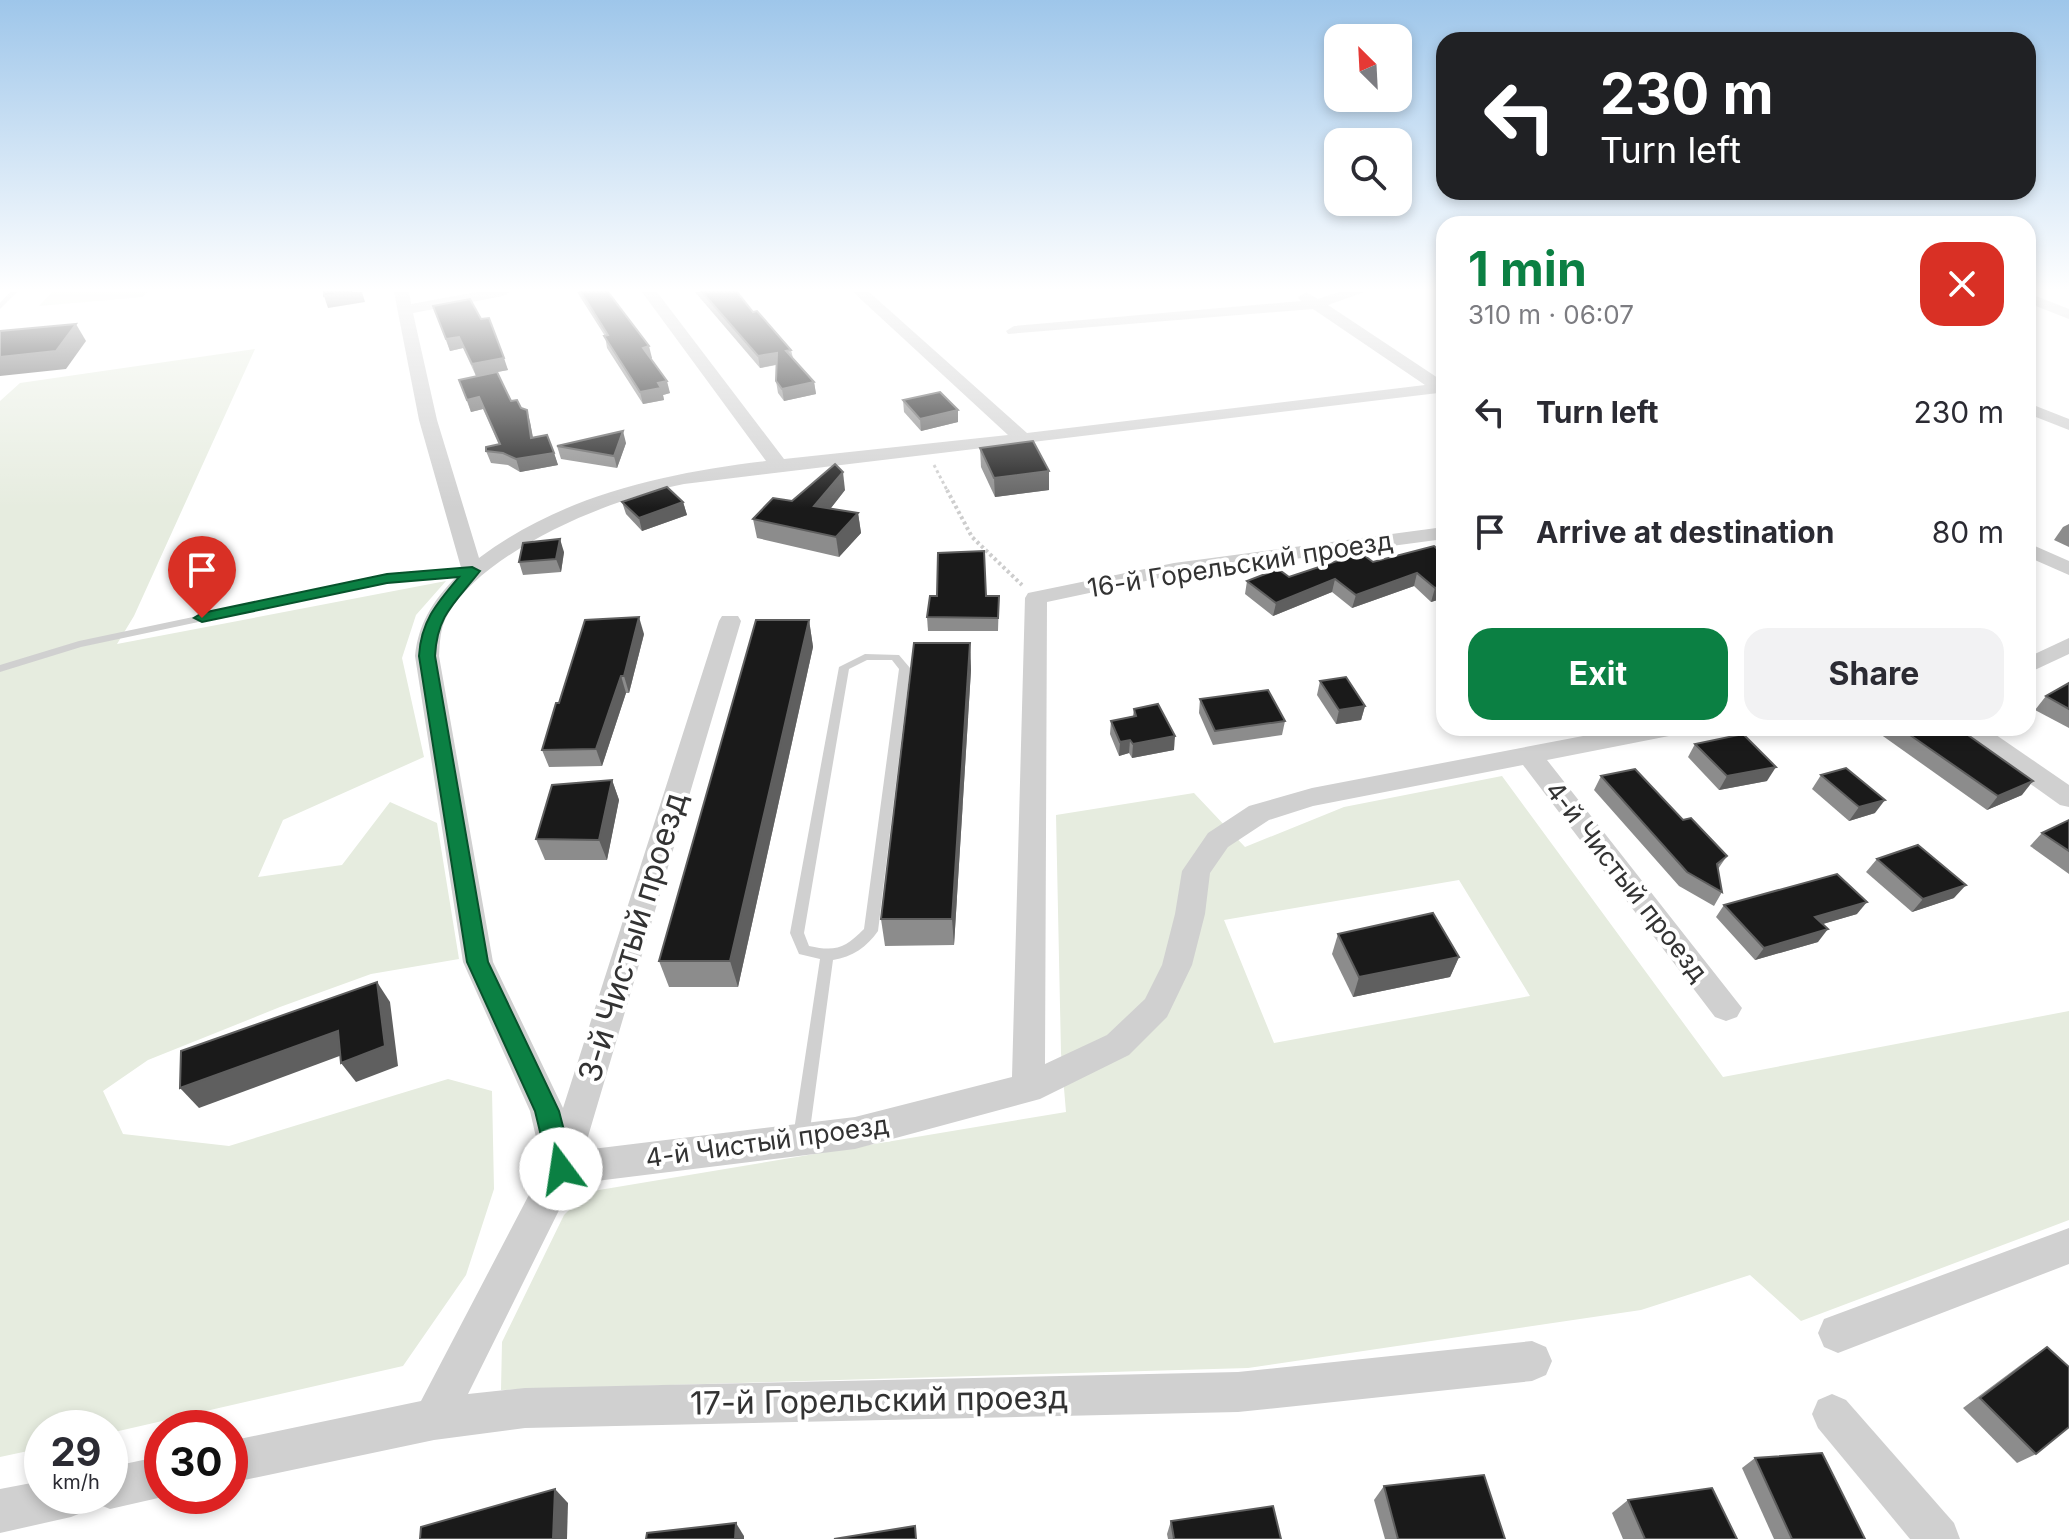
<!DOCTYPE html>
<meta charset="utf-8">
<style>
:root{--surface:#fff;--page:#f2f2f3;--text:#2b2b33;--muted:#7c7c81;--accent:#0b8043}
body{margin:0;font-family:Inter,sans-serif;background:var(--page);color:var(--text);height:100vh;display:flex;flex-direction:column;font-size:30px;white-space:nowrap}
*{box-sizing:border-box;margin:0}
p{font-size:26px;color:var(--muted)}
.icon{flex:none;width:44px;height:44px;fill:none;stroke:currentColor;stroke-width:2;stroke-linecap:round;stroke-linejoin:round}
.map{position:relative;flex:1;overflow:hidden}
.side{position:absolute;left:1436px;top:216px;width:600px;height:520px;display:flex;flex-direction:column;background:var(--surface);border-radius:24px;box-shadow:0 4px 12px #0003}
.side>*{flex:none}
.hud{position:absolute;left:1436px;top:32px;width:600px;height:168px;border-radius:24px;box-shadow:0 4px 12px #0003;background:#202124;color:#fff;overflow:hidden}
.needle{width:52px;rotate:336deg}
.fabs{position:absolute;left:1324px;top:24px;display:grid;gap:16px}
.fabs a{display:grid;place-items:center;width:88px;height:88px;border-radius:16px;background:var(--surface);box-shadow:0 4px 12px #0003;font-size:40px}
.speed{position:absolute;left:24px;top:1410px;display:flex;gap:16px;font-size:40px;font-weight:700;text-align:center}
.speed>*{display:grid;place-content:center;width:104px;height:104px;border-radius:50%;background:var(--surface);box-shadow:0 4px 12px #0003;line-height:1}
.speed small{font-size:20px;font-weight:400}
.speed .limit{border:12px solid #d22;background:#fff;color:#111}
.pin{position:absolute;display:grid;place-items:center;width:68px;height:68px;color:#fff;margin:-82px -34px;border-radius:50% 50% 50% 0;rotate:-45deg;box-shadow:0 0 8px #0007}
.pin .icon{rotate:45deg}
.me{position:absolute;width:88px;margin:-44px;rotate:346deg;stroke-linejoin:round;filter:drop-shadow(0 0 6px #0008)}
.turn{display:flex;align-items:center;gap:28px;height:168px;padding:0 32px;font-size:36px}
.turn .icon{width:104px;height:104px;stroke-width:2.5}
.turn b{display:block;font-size:56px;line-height:68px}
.round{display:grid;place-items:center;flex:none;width:84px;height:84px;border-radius:24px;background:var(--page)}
.overview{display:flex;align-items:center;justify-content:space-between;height:136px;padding:0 32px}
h1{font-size:48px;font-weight:700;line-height:60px;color:var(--accent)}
.cta{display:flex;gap:16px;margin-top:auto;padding:16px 32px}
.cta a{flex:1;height:92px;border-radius:24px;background:var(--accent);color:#fff;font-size:32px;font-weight:700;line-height:92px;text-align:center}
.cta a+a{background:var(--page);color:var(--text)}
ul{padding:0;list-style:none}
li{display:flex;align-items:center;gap:24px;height:120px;padding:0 32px}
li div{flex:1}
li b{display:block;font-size:30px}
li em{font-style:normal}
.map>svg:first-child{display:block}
</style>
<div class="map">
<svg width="2069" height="1539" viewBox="0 0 2069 1539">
<rect width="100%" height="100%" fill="#fff"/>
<g fill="#e6ecdf" fill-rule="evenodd">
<polygon points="52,292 147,292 143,297 39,306"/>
<polygon points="255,349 134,616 117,644 446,581 416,615 402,658 424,757 283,820 258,877 342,865 390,802 437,823 459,959 371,974 280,1007 148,1060 103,1091 123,1134 229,1146 448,1079 492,1091 494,1189 466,1275 403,1366 110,1433 110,1428 42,1428 42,1448 0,1457 0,401 20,383"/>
<path d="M1502,776l221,301 346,-66v209l-268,101 -51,-46 -109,35 -393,58 -747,22 1,-48 62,-127 23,-23 479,-80 -5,-59 -5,-238 138,-22 51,54 99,-40zM1459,880l71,116 -256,47 -50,-123z"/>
</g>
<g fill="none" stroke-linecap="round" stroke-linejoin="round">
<polyline stroke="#cdcdcd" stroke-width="3" stroke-dasharray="3 3" stroke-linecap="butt" points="934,465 948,492"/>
<polyline stroke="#cdcdcd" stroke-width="4" stroke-dasharray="3 3" stroke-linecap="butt" points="947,490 972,537 1022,585"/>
<g fill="#d0d0d0" fill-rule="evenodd">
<polygon points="10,292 17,292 0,309 0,303"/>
<polygon points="472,568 477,571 475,573 387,582 81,647 0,672 0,665 79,641 387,576"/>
<path d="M865,654l34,1 11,13 -32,263c-11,16 -26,26 -45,29l-24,177 -2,5 -6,2 -6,-2 -2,-5 27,-178 -21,-5 -9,-21 49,-266zM867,660h25l7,9 -35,260c-19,19 -28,23 -55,17l-5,-13 45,-264z"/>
</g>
<g fill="#d0d0d0" fill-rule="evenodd">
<path d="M394,292h15l2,12 66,-12h33l-7,4 -90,17 24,107 42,138c84,-63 186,-85 287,-97l-124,-169h15l127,167 224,-24 -155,-143h16l158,141 398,-48 -112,-76 -305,25 -2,-3 8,-5 287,-25 -3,-4 8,-5 12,7 21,-7h25l-36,13 116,77v13l-6,-2 -754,91c-72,14 -198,65 -236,130 -8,13 -8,28 -9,42l54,306 70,146 156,-487 3,-5h16l3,5 -157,529 271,-33 157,-40 13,-479 3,-5 146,-30 270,-36v12l-270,36 -127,27 -2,462 62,-29 38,-36 17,-34 13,-51 7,-43 26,-38 41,-27 63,-18 313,-60h57l-4,6 -9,2 -122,24 195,248 -5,9 -11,4 -11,-4 -192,-252 -210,41 -44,14 -41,27 -18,26 -5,41 -13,51 -25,52 -38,38 -89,44 -185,50 -283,35 -104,210 57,-6 713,-16 294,-31 14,6 6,14 -6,14 -14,6 -294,31 -713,16 -91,12 -204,43v-42l191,-40 122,-233 -13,-57 -67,-149 -48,-306c4,-37 21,-59 47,-85l-43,-151z"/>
<polygon points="2028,293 2069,309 2069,319 2028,303"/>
<polygon points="2028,403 2069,419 2069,430 2028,414"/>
<polygon points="2028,543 2069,561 2069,575 2028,557"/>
<polygon points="2069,638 2069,654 2028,673 2028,657"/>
<polygon points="1956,728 1986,728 2069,785 2069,807 2060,805 1960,734"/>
<polygon points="2069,1228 2069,1264 1838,1353 1824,1347 1818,1333 1824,1319"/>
<polygon points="1832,1394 1846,1400 1954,1523 1960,1539 1910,1539 1818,1428 1812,1414 1818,1400"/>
<polygon points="162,1456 162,1496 167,1496 110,1509 95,1503 92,1497 86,1511 71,1517 0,1533 0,1489 42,1481 42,1496 110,1496 110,1467"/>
</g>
</g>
<g fill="#8c8c8c">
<polygon points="577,292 608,292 652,358 651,358 670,393 663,395 664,400 643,404 607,348 605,336"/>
<polygon points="695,292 737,292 753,312 791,350 793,358 814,382 816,394 784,401 778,393 776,381 776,365 760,368"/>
<polygon points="433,306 481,319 508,370 476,376 463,348 450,351"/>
<polygon points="459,380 511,401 521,408 530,422 533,437 554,453 558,465 520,472 508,465 491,463 486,451 499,445 483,409 471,412"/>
<polygon points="903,400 958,422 921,431 904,412"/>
<polygon points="626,443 617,468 561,459 557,446"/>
<polygon points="980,448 1049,471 1049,490 995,497 981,467"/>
<polygon points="845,490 830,509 858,513 861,533 839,557 757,538 753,519 792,501"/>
<polygon points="622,502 683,502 687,515 642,531 626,514"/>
<polygon points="2069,524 2069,547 2054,540 2063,527"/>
<polygon points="564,552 561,572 523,575 519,562"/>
<polygon points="1444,555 1444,598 1431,602 1414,586 1352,608 1332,592 1273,616 1245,594 1247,581 1289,577 1373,562"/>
<polygon points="937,596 999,596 998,631 928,631 927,617"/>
<polygon points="809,620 813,647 738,987 669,987 659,961"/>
<polygon points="644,634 629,693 626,693 602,766 549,767 542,750 559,703"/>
<polygon points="970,643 971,670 954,945 885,946 881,919"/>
<polygon points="1320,681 1365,706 1361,720 1336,724 1317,695"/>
<polygon points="2069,683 2069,728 2035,710 2046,696"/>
<polygon points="1200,699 1285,721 1282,735 1213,745 1199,713"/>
<polygon points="1134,709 1174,750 1132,758 1129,753 1119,756 1110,734 1111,721 1133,716"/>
<polygon points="1873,728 1958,728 2022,795 1987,810 1873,729"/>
<polygon points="1695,744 1767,781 1719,790 1688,757"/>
<polygon points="1821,775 1875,813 1849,821 1812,789"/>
<polygon points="1601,776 1683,820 1727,856 1718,869 1722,892 1714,906 1679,886 1594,790"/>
<polygon points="612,780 619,800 607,860 545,860 536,839"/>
<polygon points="2069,820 2069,874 2030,846 2042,833"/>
<polygon points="1877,859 1954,898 1912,912 1866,872"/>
<polygon points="1724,905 1857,914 1822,924 1818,942 1755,960 1716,917"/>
<polygon points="1338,934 1459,957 1450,977 1353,997 1332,954"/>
<polygon points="2047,1347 2036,1454 2017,1463 1963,1408 2030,1358"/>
<polygon points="1755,1458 1865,1539 1774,1539 1742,1468"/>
<polygon points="1384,1486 1505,1539 1385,1539 1374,1500"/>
<polygon points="1628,1500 1737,1539 1623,1539 1612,1513"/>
<polygon points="1171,1521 1281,1539 1168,1539 1167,1534"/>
</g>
<g fill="#5f5f5f">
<polygon points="352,292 362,292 365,302 328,308 324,296"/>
<polygon points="76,324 86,341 66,369 0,376 0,357"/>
<polygon points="459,337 463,348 450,351 446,339"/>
<polygon points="649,346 652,358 646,359 643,348"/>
<polygon points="777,353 779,364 760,368 758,356"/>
<polygon points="504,358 508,370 476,376 472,364"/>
<polygon points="667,381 670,393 663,395 664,400 643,404 640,392 658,383"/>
<polygon points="814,382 816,394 784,401 782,389"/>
<polygon points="479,397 483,409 471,412 467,400"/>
<polygon points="527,410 530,422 535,450 531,438"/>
<polygon points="958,410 958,422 921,431 920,419"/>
<polygon points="623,431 626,443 617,468 614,456"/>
<polygon points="554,453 558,465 520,472 516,459"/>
<polygon points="1049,471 1049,490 995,497 994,478"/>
<polygon points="843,472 845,490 817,526 814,506"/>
<polygon points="683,502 687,515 642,531 639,518"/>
<polygon points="858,513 861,533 839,557 836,537"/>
<polygon points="560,539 564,552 561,572 556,559"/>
<polygon points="1417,573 1414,586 1352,608 1356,595"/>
<polygon points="1335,579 1332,592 1273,616 1276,603"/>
<polygon points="1444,586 1444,598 1431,602 1435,588"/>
<polygon points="639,617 644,634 629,693 624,676"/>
<polygon points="809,620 813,647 738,987 730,961"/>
<polygon points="970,643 971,670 954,945 952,919"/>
<polygon points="621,676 626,693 602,766 596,749"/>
<polygon points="1365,706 1361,720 1336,724 1339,710"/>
<polygon points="1175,736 1174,750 1132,758 1133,744"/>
<polygon points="1130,740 1129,753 1119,756 1120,742"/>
<polygon points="1776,767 1767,781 1719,790 1727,776"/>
<polygon points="612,780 619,800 607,860 599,840"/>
<polygon points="2033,781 2022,795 1987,810 1998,796"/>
<polygon points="1885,800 1875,813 1849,821 1859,807"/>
<polygon points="1966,885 1954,898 1912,912 1923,899"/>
<polygon points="1867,902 1857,914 1806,929 1815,917"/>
<polygon points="1828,929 1818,942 1755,960 1764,948"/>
<polygon points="1459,957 1450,977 1353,997 1359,977"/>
<polygon points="377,982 390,1002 398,1066 356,1082 341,1063"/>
<polygon points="338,1031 353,1051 199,1108 180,1088"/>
<polygon points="555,1489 568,1503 567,1539 553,1539"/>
<polygon points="736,1523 744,1536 744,1539 735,1539"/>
</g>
<g fill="#1a1a1a" stroke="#5f5f5f" stroke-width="2">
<polygon points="324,292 352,292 324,296"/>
<polygon points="581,292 608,292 649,346 643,348 667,381 658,383 661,388 640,392 604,336 608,335"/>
<polygon points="702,292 737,292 753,312 757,311 791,350 786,351 814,382 782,389 776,381 777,353 758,356"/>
<polygon points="470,299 481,319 489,318 504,358 472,364 459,337 446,339 433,306"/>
<polygon points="76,324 56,351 0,357 0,331"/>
<polygon points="497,372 511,401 517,400 521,408 527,410 531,438 547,435 554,453 516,459 503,453 486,451 486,447 500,444 479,397 467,400 459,380"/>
<polygon points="940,392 958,410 920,419 903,400"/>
<polygon points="623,431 614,456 557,446"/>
<polygon points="1033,441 1049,471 994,478 980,448"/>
<polygon points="835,464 843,472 814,506 858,513 836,537 753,519 773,498 792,501"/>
<polygon points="667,487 683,502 639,518 622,502"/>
<polygon points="560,539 556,559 519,562 523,543"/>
<polygon points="1434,546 1444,555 1444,586 1435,588 1417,573 1356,595 1335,579 1276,603 1247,581 1278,569 1289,577 1361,553 1373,562"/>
<polygon points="984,551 986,596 999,596 998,618 927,617 930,596 937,596 938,553"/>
<polygon points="639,617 624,676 621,676 596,749 542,750 556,703 559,703 585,620"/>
<polygon points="756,620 809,620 730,961 659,961"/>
<polygon points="914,643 970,643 952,919 881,919"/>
<polygon points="1346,677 1365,706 1339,710 1320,681"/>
<polygon points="2069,683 2069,709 2046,696"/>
<polygon points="1268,690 1285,721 1215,731 1200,699"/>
<polygon points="1158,704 1175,736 1133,744 1130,740 1120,742 1111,721 1136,716 1134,709"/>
<polygon points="1900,728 1958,728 2033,781 1998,796"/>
<polygon points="1743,734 1776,767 1727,776 1695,744"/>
<polygon points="1846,768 1885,800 1859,807 1821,775"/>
<polygon points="1635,769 1683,820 1691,818 1727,856 1717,864 1722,892 1687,872 1601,776"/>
<polygon points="612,780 599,840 536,839 552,785"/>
<polygon points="2069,820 2069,851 2042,833"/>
<polygon points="1918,845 1966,885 1923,899 1877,859"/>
<polygon points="1837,874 1867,902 1815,917 1828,929 1764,948 1724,905"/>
<polygon points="1433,913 1459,957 1359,977 1338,934"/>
<polygon points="377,982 385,1046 341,1063 338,1031 180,1088 181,1051"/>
<polygon points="2047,1347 2069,1367 2069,1427 2036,1454 1980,1398"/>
<polygon points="1822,1453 1865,1539 1792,1539 1755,1458"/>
<polygon points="1484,1475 1505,1539 1398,1539 1384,1486"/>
<polygon points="1712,1488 1737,1539 1645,1539 1628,1500"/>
<polygon points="555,1489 553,1539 420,1539 421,1527"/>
<polygon points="1273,1506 1281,1539 1174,1539 1171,1521"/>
<polygon points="736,1523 735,1539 646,1539 647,1533"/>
<polygon points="915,1526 916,1539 834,1539"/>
</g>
<linearGradient id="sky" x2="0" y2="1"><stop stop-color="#9ec6ea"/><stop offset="0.57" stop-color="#fff"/><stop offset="1" stop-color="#fff" stop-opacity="0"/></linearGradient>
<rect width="2069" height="508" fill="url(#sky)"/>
<path fill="#0b8043" stroke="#07532c" stroke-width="2" d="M472,567l8,4c-24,31 -43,43 -45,85l53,306 71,149 15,58 -4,8 -9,4 -9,-4 -3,-8 -14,-58 -68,-149 -48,-306c2,-35 18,-53 40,-79l-72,6 -185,39 -8,-4 8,-5 185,-39z"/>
<g text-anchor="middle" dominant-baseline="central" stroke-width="8" stroke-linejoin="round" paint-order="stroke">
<g font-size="26" fill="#333" stroke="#fff">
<text transform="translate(1240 564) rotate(-9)">16-й Горельский проезд</text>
<text transform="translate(1627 881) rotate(52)">4-й Чистый проезд</text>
<text transform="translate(767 1141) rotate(-8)">4-й Чистый проезд</text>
</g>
<g font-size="32" fill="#333" stroke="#fff">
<text transform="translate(632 937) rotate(-73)">3-й Чистый проезд</text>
<text transform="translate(879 1400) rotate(-1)">17-й Горельский проезд</text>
</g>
</g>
</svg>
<div class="fabs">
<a><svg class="needle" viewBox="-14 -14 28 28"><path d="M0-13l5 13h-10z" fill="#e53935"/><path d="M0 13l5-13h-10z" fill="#7c7c81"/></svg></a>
<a><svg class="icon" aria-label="search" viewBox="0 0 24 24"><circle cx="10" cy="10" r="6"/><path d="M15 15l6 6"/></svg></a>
</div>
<div class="speed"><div>29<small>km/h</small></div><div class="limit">30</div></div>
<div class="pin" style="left:202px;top:618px;background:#d93025"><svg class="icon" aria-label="arrive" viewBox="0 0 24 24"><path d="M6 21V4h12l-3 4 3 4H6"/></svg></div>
<svg class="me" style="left:561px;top:1169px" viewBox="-20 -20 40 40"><circle r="19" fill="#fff"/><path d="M0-13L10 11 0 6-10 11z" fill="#0b8043"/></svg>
<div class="hud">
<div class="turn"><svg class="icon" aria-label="left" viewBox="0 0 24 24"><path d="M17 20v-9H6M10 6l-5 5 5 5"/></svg><div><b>230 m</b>Turn left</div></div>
</div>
<section class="side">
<div class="overview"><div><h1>1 min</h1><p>310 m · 06:07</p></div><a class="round" style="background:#d93025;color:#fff"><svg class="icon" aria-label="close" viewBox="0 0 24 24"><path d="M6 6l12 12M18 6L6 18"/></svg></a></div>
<ul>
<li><svg class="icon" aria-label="left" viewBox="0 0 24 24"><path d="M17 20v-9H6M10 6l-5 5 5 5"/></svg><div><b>Turn left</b></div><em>230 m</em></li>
<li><svg class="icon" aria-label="arrive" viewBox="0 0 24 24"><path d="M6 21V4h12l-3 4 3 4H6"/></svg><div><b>Arrive at destination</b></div><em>80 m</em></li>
</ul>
<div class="cta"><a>Exit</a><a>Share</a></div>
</section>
</div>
